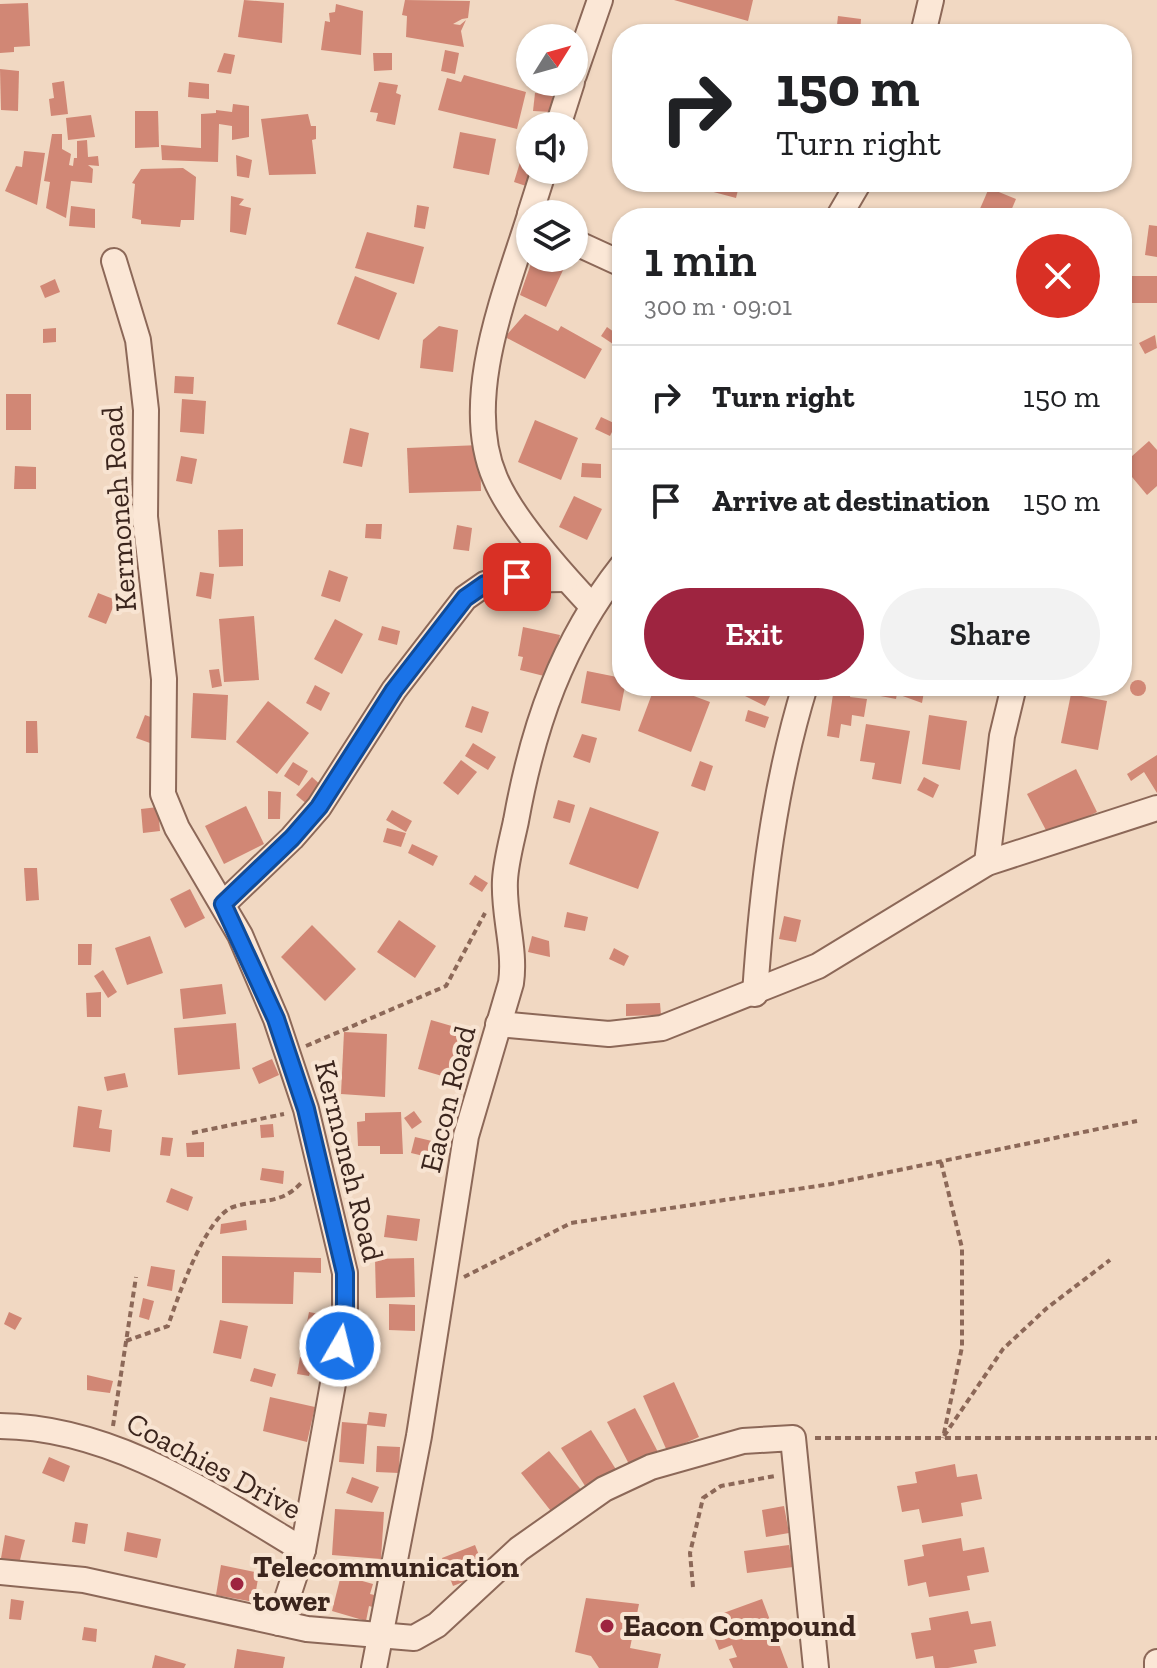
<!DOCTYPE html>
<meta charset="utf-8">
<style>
:root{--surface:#fff;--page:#f2f2f2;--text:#202124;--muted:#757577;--line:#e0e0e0;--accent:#9e2440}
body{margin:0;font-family:"Zilla Slab",serif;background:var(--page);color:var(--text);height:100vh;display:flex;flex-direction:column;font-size:30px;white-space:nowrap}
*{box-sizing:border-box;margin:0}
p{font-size:26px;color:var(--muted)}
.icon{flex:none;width:44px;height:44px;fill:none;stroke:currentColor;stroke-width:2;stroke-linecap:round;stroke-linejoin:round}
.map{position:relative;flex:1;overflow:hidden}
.panel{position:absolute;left:612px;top:208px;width:520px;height:488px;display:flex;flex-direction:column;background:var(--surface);border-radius:32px;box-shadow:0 2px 6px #0004}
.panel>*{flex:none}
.banner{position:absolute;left:612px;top:24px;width:520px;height:168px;border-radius:32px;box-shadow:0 2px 6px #0004;background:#fff;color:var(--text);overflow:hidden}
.needle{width:52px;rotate:53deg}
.fabs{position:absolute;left:516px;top:24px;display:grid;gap:16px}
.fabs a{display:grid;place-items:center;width:72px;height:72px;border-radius:50%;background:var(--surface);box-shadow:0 2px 6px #0004;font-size:40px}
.pin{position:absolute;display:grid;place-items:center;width:68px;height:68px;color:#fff;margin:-34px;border-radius:16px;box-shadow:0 4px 12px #0006}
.me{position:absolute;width:88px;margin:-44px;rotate:8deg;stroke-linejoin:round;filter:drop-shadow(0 0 6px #0008)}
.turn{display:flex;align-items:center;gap:28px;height:168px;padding:0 32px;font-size:36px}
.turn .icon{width:104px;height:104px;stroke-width:2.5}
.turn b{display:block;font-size:56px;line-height:68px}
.round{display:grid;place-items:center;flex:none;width:84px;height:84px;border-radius:42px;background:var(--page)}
.overview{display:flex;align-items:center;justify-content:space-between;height:136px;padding:0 32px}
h1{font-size:48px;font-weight:600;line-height:60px}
.primary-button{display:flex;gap:16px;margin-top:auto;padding:16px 32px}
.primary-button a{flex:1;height:92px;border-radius:48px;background:var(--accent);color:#fff;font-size:32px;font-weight:600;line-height:92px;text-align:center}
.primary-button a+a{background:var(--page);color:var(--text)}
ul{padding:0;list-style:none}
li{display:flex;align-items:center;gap:24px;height:104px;padding:0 32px;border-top:2px solid var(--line)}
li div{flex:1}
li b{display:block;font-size:30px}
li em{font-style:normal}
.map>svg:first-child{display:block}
</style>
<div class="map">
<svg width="1157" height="1668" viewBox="0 0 1157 1668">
<rect width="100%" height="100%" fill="#f1d8c2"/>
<g fill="#d18775">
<polygon points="244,0 284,3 282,43 238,37"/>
<polygon points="405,0 470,1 468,18 462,19 453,24 460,25 466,20 461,31 464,47 406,37 407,16 402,15"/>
<polygon points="674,0 753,0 748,21"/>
<polygon points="28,3 30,46 14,47 14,52 0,53 0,4"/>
<polygon points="336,4 363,11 361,55 321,50 325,21 330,22 329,13 335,12"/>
<polygon points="838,16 861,19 860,34 836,34"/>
<polygon points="445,50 459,53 455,74 441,71"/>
<polygon points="224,53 235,55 231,74 217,72"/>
<polygon points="373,53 392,53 392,70 374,71"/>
<polygon points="0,69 19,71 18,111 1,110"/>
<polygon points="464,75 526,92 517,129 438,110 447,78 461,82"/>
<polygon points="64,81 68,114 51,116 49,99 54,98 52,83"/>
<polygon points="189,82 209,84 209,99 188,97"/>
<polygon points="379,82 398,85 396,93 401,95 395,125 376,121 378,113 370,112"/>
<polygon points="535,93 553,94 551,112 533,111"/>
<polygon points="233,104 249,106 249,137 232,140 232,126 219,124 218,162 162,160 161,145 201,148 201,114 216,113 216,110 232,112"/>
<polygon points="135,111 158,111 159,147 135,148"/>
<polygon points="308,114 311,126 316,126 316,139 312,140 316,174 269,175 261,119"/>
<polygon points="91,115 95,137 68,140 66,118"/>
<polygon points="460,132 496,139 489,175 453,168"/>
<polygon points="52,134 62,134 62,149 71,154 69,165 73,166 74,158 77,158 77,141 87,140 88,157 98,156 99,166 88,165 93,169 92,183 71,181 66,218 46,208 50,182 44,181"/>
<polygon points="24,151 45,153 37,205 5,191 16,166 22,167"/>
<polygon points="236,155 252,160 249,178 237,176"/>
<polygon points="521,159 530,162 530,170 535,170 529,187 514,182"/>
<polygon points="183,168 196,177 194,220 181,220 180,227 141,224 141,220 132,218 135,184 132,183 141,169"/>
<polygon points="708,182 740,182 736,198 706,190"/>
<polygon points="989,188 1016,199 1008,218 976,218"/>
<polygon points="231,196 244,199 239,205 251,208 246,235 230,232"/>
<polygon points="417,205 429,207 425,229 414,227"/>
<polygon points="71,206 95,209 95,228 69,226"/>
<polygon points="1149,225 1157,226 1157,257 1145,255"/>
<polygon points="367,232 424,247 414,284 355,268"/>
<polygon points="533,258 541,258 564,268 546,307 520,295"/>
<polygon points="355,276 397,293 379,340 337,324"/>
<polygon points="1130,276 1157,276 1157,303 1129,303"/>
<polygon points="55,279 60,292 45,298 40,286"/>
<polygon points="525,314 558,331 561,326 602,349 585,379 505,337"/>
<polygon points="439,326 458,330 453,372 420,368 423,340"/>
<polygon points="607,327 621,337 616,346 601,336"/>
<polygon points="56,328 56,342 43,343 43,329"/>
<polygon points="1155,335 1157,348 1145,354 1139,343"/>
<polygon points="175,376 194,377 193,394 174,393"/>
<rect x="6" y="394" width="25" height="36"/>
<polygon points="182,399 206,401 204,434 180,432"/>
<polygon points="601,417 616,424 610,436 595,429"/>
<polygon points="535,420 578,438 561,480 518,462"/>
<polygon points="350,428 369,433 362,467 343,463"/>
<polygon points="1149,441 1157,450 1157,486 1147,495 1122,465"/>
<polygon points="480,445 481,491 409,493 407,448"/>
<polygon points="181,456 197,459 192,484 176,481"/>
<polygon points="582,463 601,464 601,478 581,477"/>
<polygon points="15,466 36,467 36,489 14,489"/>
<polygon points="574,496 602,509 587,540 559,527"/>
<polygon points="366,524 382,524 381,539 365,538"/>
<polygon points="457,525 472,528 469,551 453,549"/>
<polygon points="243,529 243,566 219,567 218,530"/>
<polygon points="329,570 348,577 340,602 321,596"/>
<polygon points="200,572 214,574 211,599 196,596"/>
<polygon points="98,593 116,600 106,624 88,617"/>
<polygon points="254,616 259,680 224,682 219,619"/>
<polygon points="335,619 363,634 342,674 314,659"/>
<polygon points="382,626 400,631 397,645 378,640"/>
<polygon points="523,627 560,635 553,664 548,663 544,676 520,670 523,657 518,656"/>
<polygon points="219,669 222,686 212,688 209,670"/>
<polygon points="587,671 622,678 622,686 625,686 620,711 581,703"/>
<circle cx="1138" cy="688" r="8"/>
<polygon points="315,685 330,693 321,711 306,703"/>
<polygon points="655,686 667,686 710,702 691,752 638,731"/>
<polygon points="750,686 770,696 765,706 745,696"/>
<polygon points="838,686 852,686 850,697 867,699 864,717 852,715 851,726 841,724 839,738 827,736 833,694 837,695"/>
<polygon points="859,686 925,686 922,703 897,694 896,699 870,694 870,690"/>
<polygon points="193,693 228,695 226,740 191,738"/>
<polygon points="1071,694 1107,701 1098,750 1061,743"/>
<polygon points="268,701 309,733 277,774 236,742"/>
<polygon points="472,706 489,712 482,733 465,727"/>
<polygon points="748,710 769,717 765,728 745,721"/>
<polygon points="145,715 159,720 150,743 136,738"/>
<polygon points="929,715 967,721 960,770 922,764"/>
<polygon points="26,721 37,721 38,753 26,753"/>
<polygon points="866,724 910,731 901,784 872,779 875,763 860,761"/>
<polygon points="582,734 597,738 590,763 573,757"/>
<polygon points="473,743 496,757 488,770 465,756"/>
<polygon points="1157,755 1157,793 1144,772 1131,781 1127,774"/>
<polygon points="461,760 477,772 458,795 443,783"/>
<polygon points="700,761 713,766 705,791 691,786"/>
<polygon points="293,762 308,771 299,786 284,776"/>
<polygon points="1076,769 1097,812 1049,836 1027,794"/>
<polygon points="312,777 324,788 308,805 296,795"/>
<polygon points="924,777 939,785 933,798 917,790"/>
<polygon points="268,791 281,792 280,819 268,819"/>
<polygon points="558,800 575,805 570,823 553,818"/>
<polygon points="246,806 264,844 224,864 205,826"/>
<polygon points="158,807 160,831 143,833 141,809"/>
<polygon points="590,807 659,832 638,889 569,864"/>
<polygon points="392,810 412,821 406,832 386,820"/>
<polygon points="387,828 406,833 401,847 383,842"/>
<polygon points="412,844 438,856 433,866 408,853"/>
<polygon points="24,868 37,868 39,900 26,901"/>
<polygon points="475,875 488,883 482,892 469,884"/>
<polygon points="190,889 205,918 185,928 170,899"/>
<polygon points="567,912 588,917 585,931 564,927"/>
<polygon points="784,916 801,920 796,942 779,939"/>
<polygon points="399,920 436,946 415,978 377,952"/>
<polygon points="312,925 356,969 325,1001 281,957"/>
<polygon points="150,936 163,973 127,985 115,948"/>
<polygon points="532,936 549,941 550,957 528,952"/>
<polygon points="78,944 92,944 91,965 78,965"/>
<polygon points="614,948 629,956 624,966 609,959"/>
<polygon points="103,970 117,992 108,998 94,976"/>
<polygon points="222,984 226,1014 183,1019 180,989"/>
<polygon points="101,992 101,1017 87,1017 86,993"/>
<polygon points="660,1003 661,1015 626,1016 626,1004"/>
<polygon points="431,1020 469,1031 456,1080 418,1069"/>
<polygon points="236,1023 240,1069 178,1075 174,1028"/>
<polygon points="344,1032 387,1034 385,1097 341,1094"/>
<polygon points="272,1059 279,1075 259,1084 252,1068"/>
<polygon points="125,1073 128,1087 107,1091 104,1077"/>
<polygon points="78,1106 102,1110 99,1128 112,1130 110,1152 73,1147"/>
<polygon points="414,1111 422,1122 412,1129 404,1118"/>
<polygon points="401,1112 403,1154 380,1154 380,1146 358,1146 357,1122 365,1121 365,1113"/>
<polygon points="273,1124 274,1137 261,1138 260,1125"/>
<polygon points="162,1137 173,1138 170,1156 160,1155"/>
<polygon points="415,1137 432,1141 428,1157 411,1153"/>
<polygon points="204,1142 204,1157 187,1157 186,1143"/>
<polygon points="262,1168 284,1171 283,1184 260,1180"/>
<polygon points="171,1188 193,1197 188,1211 166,1202"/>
<polygon points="387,1215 420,1219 417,1241 384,1237"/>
<polygon points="246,1220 247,1230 220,1234 221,1224"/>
<polygon points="222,1256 321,1258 321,1273 294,1272 293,1304 222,1303"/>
<polygon points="414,1258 415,1297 376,1298 375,1259"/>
<polygon points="151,1266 175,1270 172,1291 147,1286"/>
<polygon points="143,1298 154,1301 149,1320 139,1317"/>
<polygon points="389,1304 415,1305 415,1331 389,1330"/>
<polygon points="9,1312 22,1318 15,1330 4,1324"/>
<polygon points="309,1312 330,1316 327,1329 314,1325 312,1332 305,1332"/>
<polygon points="220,1320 248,1326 241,1359 213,1353"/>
<polygon points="300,1357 313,1361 309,1376 297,1374"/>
<polygon points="254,1368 276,1374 272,1387 250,1381"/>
<polygon points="87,1375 113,1381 110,1393 87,1390"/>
<polygon points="674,1382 699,1437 667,1451 643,1396"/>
<polygon points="270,1397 315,1407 307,1442 263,1431"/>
<polygon points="635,1408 659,1454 631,1468 607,1422"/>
<polygon points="369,1412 387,1414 385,1427 367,1425"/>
<polygon points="342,1422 367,1424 364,1464 339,1462"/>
<polygon points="591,1430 617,1471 587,1489 561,1448"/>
<polygon points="377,1446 400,1447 399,1473 376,1472"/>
<polygon points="549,1451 583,1492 554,1515 521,1473"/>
<polygon points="49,1457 70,1466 64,1482 42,1473"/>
<polygon points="955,1464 957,1477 977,1474 982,1499 961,1503 963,1516 922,1523 919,1509 902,1512 897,1486 917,1483 915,1472"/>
<polygon points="352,1477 379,1487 372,1503 346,1493"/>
<polygon points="784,1506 789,1533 766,1537 762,1510"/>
<polygon points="335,1509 384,1512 381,1559 332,1555"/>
<polygon points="75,1522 88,1524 85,1544 72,1542"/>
<polygon points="127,1532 161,1539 157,1558 124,1551"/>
<polygon points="5,1535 25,1540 18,1568 0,1564"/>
<polygon points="961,1538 963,1551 984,1547 989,1572 967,1576 970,1590 929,1597 926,1582 908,1586 904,1560 924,1556 922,1545"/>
<polygon points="475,1545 486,1573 453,1586 442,1558"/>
<polygon points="789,1545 793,1567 747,1573 744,1551"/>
<polygon points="221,1565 259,1573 254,1602 216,1595"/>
<polygon points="341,1575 373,1584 370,1594 379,1596 376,1608 369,1606 366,1621 332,1611"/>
<polygon points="586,1598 639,1604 630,1648 661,1654 658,1668 599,1668 591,1656 575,1652"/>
<polygon points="11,1599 24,1601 21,1620 9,1619"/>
<polygon points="762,1599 788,1668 733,1668 729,1659 737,1657 732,1645 719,1650 712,1632 723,1628 718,1615"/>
<polygon points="968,1611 971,1624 991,1621 996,1646 974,1650 977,1663 948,1668 935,1668 933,1656 916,1659 911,1633 931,1630 929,1618"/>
<polygon points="84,1627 97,1629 96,1642 82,1640"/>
<polygon points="237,1649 285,1657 283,1668 234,1668"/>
<polygon points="155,1655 186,1664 184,1668 152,1668"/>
</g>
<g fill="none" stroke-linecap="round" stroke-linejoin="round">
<g stroke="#8c6858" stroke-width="28">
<g id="street">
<polyline points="923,34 931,0"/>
<polyline points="574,75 600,0"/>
<polyline points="558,126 572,82"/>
<polyline points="530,214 544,170"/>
<path d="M530,215c-24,77 -69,184 -35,263 16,39 66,95 96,127"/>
<polyline points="838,218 859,182"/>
<polyline points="574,242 622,264"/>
<polyline points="114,261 138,340 146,410 145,517 164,679 163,794 177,828 240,935 276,1019 306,1109 345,1273 345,1317 303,1550 279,1623"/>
<polyline points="987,863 1002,736 1014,686"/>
<polyline points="223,904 292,838 319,807 394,690 465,598 485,584 499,580 566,579"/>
<path d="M755,994c7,-105 19,-207 50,-308"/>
<polyline points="498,1024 609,1034 662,1028 818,966 987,863 1157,808"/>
<path d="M0,1426c112,1 210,68 303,124"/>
<polyline points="0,1572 84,1580 307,1629 414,1638 437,1625 519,1549 604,1489 651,1467 743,1441 793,1438 816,1668"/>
<path d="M374,1668l45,-232 47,-300 45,-153c5,-34 -8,-68 -6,-103 1,-19 7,-40 11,-59 17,-95 46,-179 106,-255"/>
<polyline points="1157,1668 1157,1662"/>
</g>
</g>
<g stroke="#8c6858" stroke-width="4" stroke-dasharray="6 4" stroke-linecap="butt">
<polyline points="306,1046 446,986 485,913"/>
<polyline points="192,1133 284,1114"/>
<polyline points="941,1162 962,1248 962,1347 943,1438"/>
<polyline points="464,1277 571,1223 831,1184 1137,1121"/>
<path d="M126,1341l42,-15c9,-27 38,-110 65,-119 27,-9 47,-1 68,-24"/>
<polyline points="113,1426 136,1277"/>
<polyline points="944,1436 1003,1349 1047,1308 1110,1260"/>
<polyline points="815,1438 1157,1438"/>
<polyline points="693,1587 690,1553 703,1498 721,1486 775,1476"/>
</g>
<use href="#street" stroke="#fbe7d6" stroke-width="24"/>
</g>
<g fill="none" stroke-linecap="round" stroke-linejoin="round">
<g stroke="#114b97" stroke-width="20">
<polyline id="route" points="340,1346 345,1317 345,1273 306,1109 276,1019 223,904 292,838 319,807 394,690 465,598 485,584 517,577"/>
</g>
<use href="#route" stroke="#1a73e8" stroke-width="14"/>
</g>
<g fill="#9e2440" stroke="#f8e4d2" stroke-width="3">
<circle cx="237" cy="1584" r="8"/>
<circle cx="607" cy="1626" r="8"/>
</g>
<g text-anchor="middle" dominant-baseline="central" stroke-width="8" stroke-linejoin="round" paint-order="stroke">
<g font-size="30" fill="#3b251d" stroke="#f8e4d2">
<text transform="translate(119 509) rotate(-94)">Kermoneh Road</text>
<text transform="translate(448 1099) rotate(-76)">Eacon Road</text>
<text transform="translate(349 1161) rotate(76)">Kermoneh Road</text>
<text transform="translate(214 1466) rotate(28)">Coachies Drive</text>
</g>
<g font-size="30" font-weight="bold" fill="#3b251d" stroke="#f8e4d2" text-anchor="start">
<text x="253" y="1567">Telecommunication<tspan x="253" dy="34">tower</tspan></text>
<text x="623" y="1626">Eacon Compound</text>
</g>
</g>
</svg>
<div class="fabs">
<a><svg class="needle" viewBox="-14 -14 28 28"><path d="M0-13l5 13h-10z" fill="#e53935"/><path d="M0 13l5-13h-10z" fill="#757577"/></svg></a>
<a><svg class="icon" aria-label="sound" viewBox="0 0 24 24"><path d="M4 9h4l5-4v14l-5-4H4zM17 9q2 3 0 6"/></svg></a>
<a><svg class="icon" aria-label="layers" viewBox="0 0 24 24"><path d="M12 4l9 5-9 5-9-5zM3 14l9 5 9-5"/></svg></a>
</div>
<div class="pin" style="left:517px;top:577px;background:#d93025"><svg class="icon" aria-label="arrive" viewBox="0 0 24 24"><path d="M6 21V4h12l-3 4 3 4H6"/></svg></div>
<svg class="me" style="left:340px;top:1346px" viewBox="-20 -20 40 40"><circle r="17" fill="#1a73e8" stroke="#fff" stroke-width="3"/><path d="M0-11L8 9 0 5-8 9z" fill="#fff"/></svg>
<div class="banner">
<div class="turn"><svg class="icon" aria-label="right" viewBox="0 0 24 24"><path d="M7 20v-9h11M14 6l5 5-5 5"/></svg><div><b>150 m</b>Turn right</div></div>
</div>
<section class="panel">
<div class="overview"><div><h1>1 min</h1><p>300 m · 09:01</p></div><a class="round" style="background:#d93025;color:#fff"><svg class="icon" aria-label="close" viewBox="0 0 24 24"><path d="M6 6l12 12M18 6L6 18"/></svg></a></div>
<ul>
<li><svg class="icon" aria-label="right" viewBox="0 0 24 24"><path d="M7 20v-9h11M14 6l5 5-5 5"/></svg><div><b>Turn right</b></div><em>150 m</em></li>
<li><svg class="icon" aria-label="arrive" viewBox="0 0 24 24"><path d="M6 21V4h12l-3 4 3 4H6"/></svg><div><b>Arrive at destination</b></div><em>150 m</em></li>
</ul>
<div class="primary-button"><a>Exit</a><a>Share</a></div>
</section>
</div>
